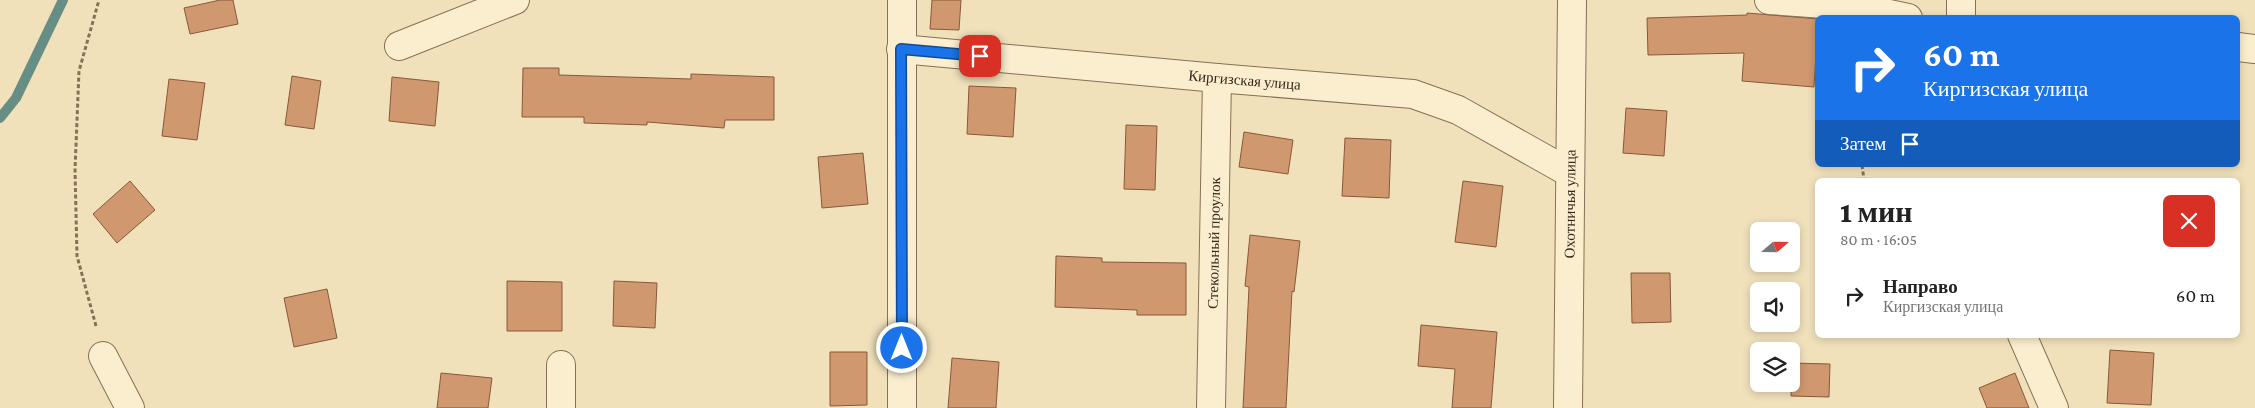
<!DOCTYPE html>
<html lang="ru">
<meta charset="utf-8">
<style>
:root{--surface:#fff;--page:#f2f2f2;--text:#222;--muted:#767676}
body{margin:0;font-family:"Crimson Pro",serif;background:var(--page);color:var(--text);height:100vh;display:flex;flex-direction:column;font-size:19px;white-space:nowrap}
*{box-sizing:border-box;margin:0}
p{font-size:16px;color:var(--muted)}
.icon{flex:none;width:28px;height:28px;fill:none;stroke:currentColor;stroke-width:2;stroke-linecap:round;stroke-linejoin:round}
.map{position:relative;flex:1;overflow:hidden}
.side{position:absolute;left:1815px;top:178px;width:425px;height:160px;display:flex;flex-direction:column;background:var(--surface);border-radius:8px;box-shadow:0 2px 8px #0003}
.side>*{flex:none}
.guide{position:absolute;left:1815px;top:15px;width:425px;height:152px;border-radius:8px;box-shadow:0 2px 8px #0003;background:#1a73e8;color:#fff;overflow:hidden}
.needle{width:32px;rotate:70deg}
.fabs{position:absolute;left:1750px;top:222px;display:grid;gap:10px}
.fabs a{display:grid;place-items:center;width:50px;height:50px;border-radius:8px;background:var(--surface);box-shadow:0 2px 8px #0003;font-size:25px}
.pin{position:absolute;display:grid;place-items:center;width:42px;height:42px;color:#fff;margin:-21px;border-radius:10px;box-shadow:0 2px 8px #0006}
.me{position:absolute;width:55px;margin:-28px;rotate:0deg;stroke-linejoin:round;filter:drop-shadow(0 0 4px #0008)}
.turn{display:flex;align-items:center;gap:18px;height:105px;padding:0 25px;font-size:22px}
.turn .icon{width:65px;height:65px;stroke-width:2.5}
.turn b{display:block;font-size:35px;line-height:42px}
.then{display:flex;align-items:center;height:48px;padding:0 25px;background:#0003;gap:10px;font-size:19px}
.round{display:grid;place-items:center;flex:none;width:52px;height:52px;border-radius:8px;background:var(--page)}
.overview{display:flex;align-items:center;justify-content:space-between;height:85px;padding:0 25px}
h1{font-size:30px;font-weight:800;line-height:38px}
ul{padding:0;list-style:none}
li{display:flex;align-items:center;gap:15px;height:65px;padding:0 25px}
li div{flex:1}
li b{display:block;font-size:19px}
li em{font-style:normal}
.map>svg:first-child{display:block}
</style>
<div class="map">
<svg width="2255" height="408" viewBox="0 0 2255 408">
<rect width="100%" height="100%" fill="#f0e1bb"/>
<g fill="none" stroke-linecap="round" stroke-linejoin="round">
<polyline stroke="#678e85" stroke-width="10" points="0,118 16,98 63,0"/>
</g>
<g fill="#d0986f" stroke="#885939">
<polygon points="220,0 233,0 238,24 190,34 184,8"/>
<polygon points="932,0 961,0 959,30 930,29"/>
<polygon points="1747,13 1818,19 1814,87 1742,81 1744,53 1648,55 1647,18 1747,15"/>
<polygon points="523,68 559,68 559,75 691,79 691,74 774,77 774,120 725,120 724,128 647,122 647,125 584,123 584,117 522,117"/>
<polygon points="292,76 321,81 314,129 285,125"/>
<polygon points="392,77 439,82 435,126 389,121"/>
<polygon points="169,79 205,83 197,140 162,136"/>
<polygon points="969,86 1016,88 1013,137 967,134"/>
<polygon points="1626,108 1667,111 1664,156 1623,153"/>
<polygon points="1126,125 1157,126 1155,190 1124,189"/>
<polygon points="1244,132 1293,140 1288,174 1239,167"/>
<polygon points="1345,138 1391,140 1389,198 1342,196"/>
<polygon points="863,153 868,204 822,208 818,157"/>
<polygon points="130,181 155,210 117,243 93,214"/>
<polygon points="1463,181 1503,186 1496,247 1455,242"/>
<polygon points="1250,235 1300,241 1294,292 1292,291 1286,408 1243,408 1249,287 1245,286"/>
<polygon points="1056,256 1102,258 1102,262 1186,263 1186,315 1137,315 1137,310 1055,307"/>
<polygon points="1631,273 1670,273 1671,322 1632,323"/>
<polygon points="507,281 562,282 562,331 507,331"/>
<polygon points="614,281 657,283 655,328 613,326"/>
<polygon points="327,289 337,338 294,347 284,298"/>
<polygon points="1421,325 1497,332 1491,408 1452,408 1455,369 1418,366"/>
<polygon points="2110,350 2154,353 2151,405 2107,403"/>
<polygon points="830,352 867,352 867,405 830,406"/>
<polygon points="952,358 999,362 996,408 948,408"/>
<polygon points="1791,363 1830,364 1829,397 1791,396"/>
<polygon points="441,373 492,378 488,408 437,408"/>
<polygon points="2015,373 2029,408 1987,408 1979,388"/>
</g>
<g fill="none" stroke-linecap="round" stroke-linejoin="round">
<g stroke="#877055" stroke-width="30">
<g id="minor">
<polyline points="1769,0 1852,6 1908,18"/>
<polyline points="1961,18 1961,0"/>
<polyline points="399,46 515,0"/>
<polyline points="2238,47 2255,49"/>
<path id="s1" d="M901,49l316,29 196,16 45,16 112,63"/>
<polyline points="2022,335 2054,408"/>
<polyline points="103,356 130,408"/>
<polyline points="561,365 561,408"/>
<polyline points="902,408 902,0"/>
<path id="s2" d="M1211,408l6,-330"/>
<path id="s3" d="M1568,408l4,-408"/>
</g>
</g>
<g stroke="#877055" stroke-width="3" stroke-dasharray="4 2.5" stroke-linecap="butt">
<polyline points="1862,165 1864,180"/>
<polyline points="96,326 77,256 75,170 79,71 99,0"/>
</g>
<use href="#minor" stroke="#faeecf" stroke-width="28"/>
</g>
<g fill="none" stroke-linecap="round" stroke-linejoin="round">
<g stroke="#114b97" stroke-width="12">
<polyline id="route" points="902,348 901,49 980,56"/>
</g>
<use href="#route" stroke="#1a73e8" stroke-width="9"/>
</g>
<g text-anchor="middle" dominant-baseline="central" stroke-width="4" stroke-linejoin="round" paint-order="stroke">
<g font-size="15" fill="#36281a" stroke="#f7ebcb">
<text stroke="none"><textPath href="#s1" startOffset="345">Киргизская улица</textPath></text>
<text stroke="none"><textPath href="#s3" startOffset="204">Охотничья улица</textPath></text>
<text stroke="none"><textPath href="#s2" startOffset="165">Стекольный проулок</textPath></text>
</g>
</g>
</svg>
<div class="fabs">
<a><svg class="needle" viewBox="-14 -14 28 28"><path d="M0-13l5 13h-10z" fill="#e53935"/><path d="M0 13l5-13h-10z" fill="#767676"/></svg></a>
<a><svg class="icon" aria-label="sound" viewBox="0 0 24 24"><path d="M4 9h4l5-4v14l-5-4H4zM17 9q2 3 0 6"/></svg></a>
<a><svg class="icon" aria-label="layers" viewBox="0 0 24 24"><path d="M12 4l9 5-9 5-9-5zM3 14l9 5 9-5"/></svg></a>
</div>
<div class="pin" style="left:980px;top:56px;background:#d93025"><svg class="icon" aria-label="arrive" viewBox="0 0 24 24"><path d="M6 21V4h12l-3 4 3 4H6"/></svg></div>
<svg class="me" style="left:902px;top:348px" viewBox="-20 -20 40 40"><circle r="17" fill="#1a73e8" stroke="#fff" stroke-width="3"/><path d="M0-11L8 9 0 5-8 9z" fill="#fff"/></svg>
<div class="guide">
<div class="turn"><svg class="icon" aria-label="right" viewBox="0 0 24 24"><path d="M7 20v-9h11M14 6l5 5-5 5"/></svg><div><b>60 m</b>Киргизская улица</div></div>
<div class="then">Затем<svg class="icon" aria-label="arrive" viewBox="0 0 24 24"><path d="M6 21V4h12l-3 4 3 4H6"/></svg></div>
</div>
<section class="side">
<div class="overview"><div><h1>1 мин</h1><p>80 m · 16:05</p></div><a class="round" style="background:#d93025;color:#fff"><svg class="icon" aria-label="close" viewBox="0 0 24 24"><path d="M6 6l12 12M18 6L6 18"/></svg></a></div>
<ul>
<li><svg class="icon" aria-label="right" viewBox="0 0 24 24"><path d="M7 20v-9h11M14 6l5 5-5 5"/></svg><div><b>Направо</b><p>Киргизская улица</p></div><em>60 m</em></li>
</ul>
</section>
</div>
